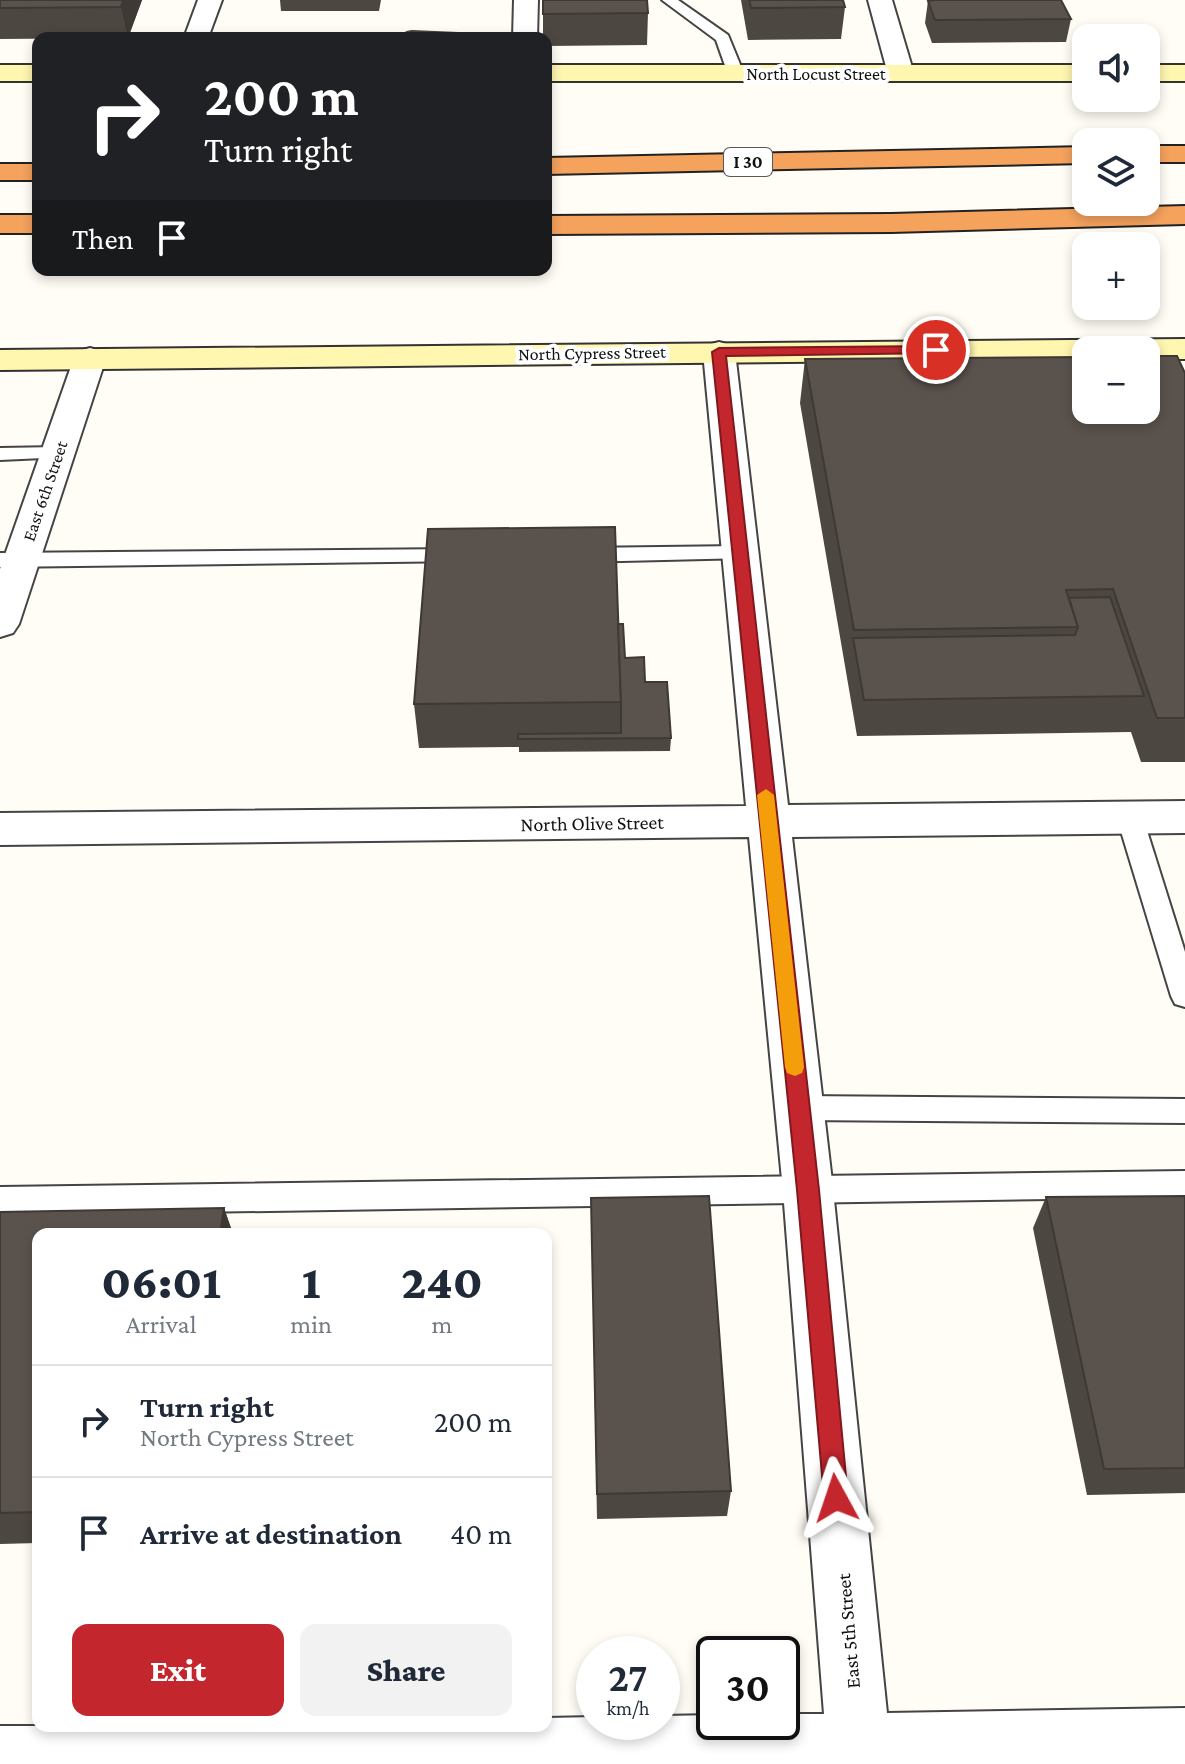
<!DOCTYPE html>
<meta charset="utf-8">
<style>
:root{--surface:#fff;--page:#f2f2f3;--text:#1f2937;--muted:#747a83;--line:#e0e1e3;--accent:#c4262e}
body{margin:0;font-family:"Crimson Pro",serif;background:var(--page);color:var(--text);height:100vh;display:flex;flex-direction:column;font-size:30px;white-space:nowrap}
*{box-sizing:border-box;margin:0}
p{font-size:26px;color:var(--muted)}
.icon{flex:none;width:44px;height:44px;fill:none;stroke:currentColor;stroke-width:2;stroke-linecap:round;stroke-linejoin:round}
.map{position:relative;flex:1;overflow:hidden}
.details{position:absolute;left:32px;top:1228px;width:520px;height:504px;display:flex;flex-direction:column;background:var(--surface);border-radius:16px;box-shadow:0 4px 12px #0003}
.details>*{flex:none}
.hud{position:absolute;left:32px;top:32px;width:520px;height:244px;border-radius:16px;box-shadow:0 4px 12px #0003;background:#202124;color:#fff;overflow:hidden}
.fabs{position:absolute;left:1072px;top:24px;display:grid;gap:16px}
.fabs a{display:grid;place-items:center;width:88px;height:88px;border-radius:16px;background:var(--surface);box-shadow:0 4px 12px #0003;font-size:40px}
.speed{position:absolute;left:576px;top:1636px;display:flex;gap:16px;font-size:40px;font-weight:700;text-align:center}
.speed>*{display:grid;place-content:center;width:104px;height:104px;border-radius:50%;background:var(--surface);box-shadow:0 4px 12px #0003;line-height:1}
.speed small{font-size:20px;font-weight:400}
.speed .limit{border:4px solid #111;border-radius:12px;background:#fff;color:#111}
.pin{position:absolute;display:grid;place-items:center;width:68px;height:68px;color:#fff;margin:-34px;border:4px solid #fff;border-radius:50%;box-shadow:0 2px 8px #0007}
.me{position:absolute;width:88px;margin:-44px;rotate:355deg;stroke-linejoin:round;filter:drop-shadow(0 0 6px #0008)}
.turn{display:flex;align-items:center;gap:28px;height:168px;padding:0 40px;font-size:36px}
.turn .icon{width:104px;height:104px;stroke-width:2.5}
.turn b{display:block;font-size:56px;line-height:68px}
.then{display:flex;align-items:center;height:76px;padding:0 40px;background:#0003;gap:16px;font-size:30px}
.eta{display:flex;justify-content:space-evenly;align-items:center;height:136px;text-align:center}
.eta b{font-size:48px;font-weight:800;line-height:56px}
.cta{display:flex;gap:16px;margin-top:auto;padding:16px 40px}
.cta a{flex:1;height:92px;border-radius:16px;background:var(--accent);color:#fff;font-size:32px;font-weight:800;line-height:92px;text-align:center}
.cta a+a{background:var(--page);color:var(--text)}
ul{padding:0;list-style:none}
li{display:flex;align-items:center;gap:24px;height:112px;padding:0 40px;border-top:2px solid var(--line)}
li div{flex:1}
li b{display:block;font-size:30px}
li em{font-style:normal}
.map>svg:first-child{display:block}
</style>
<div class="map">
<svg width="1185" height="1764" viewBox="0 0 1185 1764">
<rect width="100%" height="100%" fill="#fffdf5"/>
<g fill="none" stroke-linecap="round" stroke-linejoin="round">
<g stroke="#444" stroke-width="4">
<g id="lane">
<polygon points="662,0 678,0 728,35 744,74 741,77 736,79 728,74 716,40"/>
<polygon points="412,32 458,34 465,38 406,38 407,33"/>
<polygon points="58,447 68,453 65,457 0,460 0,448"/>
<polygon points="740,546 748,548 751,553 748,558 580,562 572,560 569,555 572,550 580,548"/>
<polygon points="460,549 468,551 471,556 468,561 0,567 0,553"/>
<polygon points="1130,809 1139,811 1143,818 1185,952 1185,1007 1175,1004 1171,996 1117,818 1121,811"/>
<polygon points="799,1096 1185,1099 1185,1123 799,1120 789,1117 784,1108 789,1099"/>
<polygon points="1185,1171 1185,1197 0,1215 0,1187"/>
</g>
</g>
<g stroke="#444" stroke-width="4">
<g id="street">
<polygon points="198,0 222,0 208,38 184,38"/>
<polygon points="514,0 538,0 537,38 513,38"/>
<polygon points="868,0 892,0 914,74 910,79 892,79 888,74"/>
<polygon points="719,342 730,345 735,352 788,805 1185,801 1185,833 792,837 833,1190 887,1713 1185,1708 1185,1764 0,1764 0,1726 546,1726 546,1718 594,1717 594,1722 662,1722 662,1716 714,1715 714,1722 782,1722 782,1714 824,1714 783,1190 749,837 0,845 0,813 746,806 703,352 708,345"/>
<polygon points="90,348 101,351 106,358 19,624 13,633 0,637 0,569 74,358 79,351"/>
</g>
</g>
<g stroke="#333" stroke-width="4">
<g id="secondary">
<rect x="0" y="65" width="38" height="16"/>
<rect x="546" y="65" width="540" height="16"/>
<rect x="1146" y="65" width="39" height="16"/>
<polygon points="1185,339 1185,359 1146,359 1146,350 1086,350 1086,359 0,370 0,350"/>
</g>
</g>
<g stroke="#222" stroke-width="4">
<g id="highway">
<rect x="1146" y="146" width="39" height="16"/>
<polygon points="1086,147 1086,163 546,174 546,158"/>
<rect x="0" y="164" width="38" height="16"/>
<polygon points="1185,206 1185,224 891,232 546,234 546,216 891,214"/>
<rect x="0" y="215" width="38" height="18"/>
</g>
</g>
<use href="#lane" fill="#fff" fill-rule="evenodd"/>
<use href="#street" fill="#fff" fill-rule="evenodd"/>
<use href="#secondary" fill="#fff6b0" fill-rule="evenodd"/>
<use href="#highway" fill="#f5a25d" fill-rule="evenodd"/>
</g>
<g fill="#4d4742">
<polygon points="0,0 142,0 128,38 0,39"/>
<polygon points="280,0 381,0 379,11 281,11"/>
<polygon points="543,0 648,13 647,45 546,46 546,38 543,38"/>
<polygon points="741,0 843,0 845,7 841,39 748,40"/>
<polygon points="928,1 1071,19 1066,42 932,43 925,23"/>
<polygon points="805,359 1185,373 1185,762 1141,762 1131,732 857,736 800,403"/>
<polygon points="618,624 625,658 645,682 671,738 670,751 519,752 519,747 419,748 414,704"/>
<polygon points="1185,1196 1185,1493 1087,1495 1033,1228 1046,1197"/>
<polygon points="591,1198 731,1491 727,1516 597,1519"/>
<polygon points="224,1208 233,1234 38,1234 38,1543 0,1544 0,1212"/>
</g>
<g fill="#3f3936">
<polygon points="123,0 142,0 128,38 121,7"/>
<polygon points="224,1208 233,1234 220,1234"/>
</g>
<g fill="#5a524d" stroke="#3f3936" stroke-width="2">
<polygon points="0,0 123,0 121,7 0,8"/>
<polygon points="543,0 647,0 648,13 543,14"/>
<polygon points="749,0 843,0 845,7 751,8"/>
<polygon points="934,0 1061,0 1071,19 935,20 928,1"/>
<polygon points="1146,356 1177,356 1185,373 1185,718 1157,718 1113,589 1066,590 1078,627 854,630 805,359 1086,357 1086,410 1146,410"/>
<polygon points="615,527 621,702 414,704 428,529"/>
<polygon points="1110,597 1144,696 864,700 853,638 1075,635 1078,627 1069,598"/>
<polygon points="618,624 623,624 625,658 644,657 645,682 667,682 671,738 518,739 518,734 621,733 621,702"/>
<polygon points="709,1196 731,1491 597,1494 591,1198"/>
<polygon points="1185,1196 1185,1468 1104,1469 1046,1197"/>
<polygon points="224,1208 220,1234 38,1234 38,1512 0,1513 0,1212"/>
</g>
<polygon fill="#c4262e" stroke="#7f191e" stroke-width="2" points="936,346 941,348 941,353 726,356 819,1190 848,1498 844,1507 836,1510 827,1507 824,1498 797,1190 712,352 719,348"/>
<polygon fill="#f59e0b" points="766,789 774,795 804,1067 802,1073 795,1076 787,1073 785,1067 757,795"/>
<g text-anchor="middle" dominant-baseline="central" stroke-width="8" stroke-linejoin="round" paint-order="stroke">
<g font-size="18" fill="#111" stroke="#fff">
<text x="816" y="74">North Locust Street</text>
<text transform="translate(592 353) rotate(-1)">North Cypress Street</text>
<text transform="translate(45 491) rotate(-71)">East 6th Street</text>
</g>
<rect fill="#fff" stroke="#585858" stroke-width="2" x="724" y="148" width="48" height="28" rx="6"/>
<g font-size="18" font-weight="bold" fill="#111">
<text x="748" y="162">I 30</text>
</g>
<g font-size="20" fill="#111" stroke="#fff">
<text transform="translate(592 823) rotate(-1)">North Olive Street</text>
<text transform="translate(848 1631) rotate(-95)">East 5th Street</text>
</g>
</g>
</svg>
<div class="fabs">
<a><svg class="icon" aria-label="sound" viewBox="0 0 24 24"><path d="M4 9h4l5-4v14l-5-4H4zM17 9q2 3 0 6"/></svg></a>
<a><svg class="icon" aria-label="layers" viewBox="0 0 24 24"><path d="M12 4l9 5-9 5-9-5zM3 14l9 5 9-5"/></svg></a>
<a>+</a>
<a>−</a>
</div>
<div class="speed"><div>27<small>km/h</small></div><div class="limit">30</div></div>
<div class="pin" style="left:936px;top:350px;background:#d93025"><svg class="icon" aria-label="arrive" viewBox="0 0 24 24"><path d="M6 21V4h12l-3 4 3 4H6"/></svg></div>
<svg class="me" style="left:836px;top:1498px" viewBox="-20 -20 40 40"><path d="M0-17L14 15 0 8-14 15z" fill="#c4262e" stroke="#fff" stroke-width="4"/></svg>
<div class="hud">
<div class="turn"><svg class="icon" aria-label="right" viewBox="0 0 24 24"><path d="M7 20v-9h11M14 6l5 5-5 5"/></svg><div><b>200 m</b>Turn right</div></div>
<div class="then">Then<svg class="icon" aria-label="arrive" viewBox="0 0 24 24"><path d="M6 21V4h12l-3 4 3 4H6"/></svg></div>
</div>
<section class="details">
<div class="eta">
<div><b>06:01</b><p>Arrival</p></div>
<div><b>1</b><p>min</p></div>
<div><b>240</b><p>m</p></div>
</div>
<ul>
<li><svg class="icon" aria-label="right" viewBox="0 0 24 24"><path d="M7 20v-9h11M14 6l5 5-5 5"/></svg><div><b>Turn right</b><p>North Cypress Street</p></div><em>200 m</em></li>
<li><svg class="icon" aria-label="arrive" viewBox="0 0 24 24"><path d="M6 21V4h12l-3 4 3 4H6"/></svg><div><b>Arrive at destination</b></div><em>40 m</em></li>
</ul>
<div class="cta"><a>Exit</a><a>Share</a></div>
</section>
</div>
